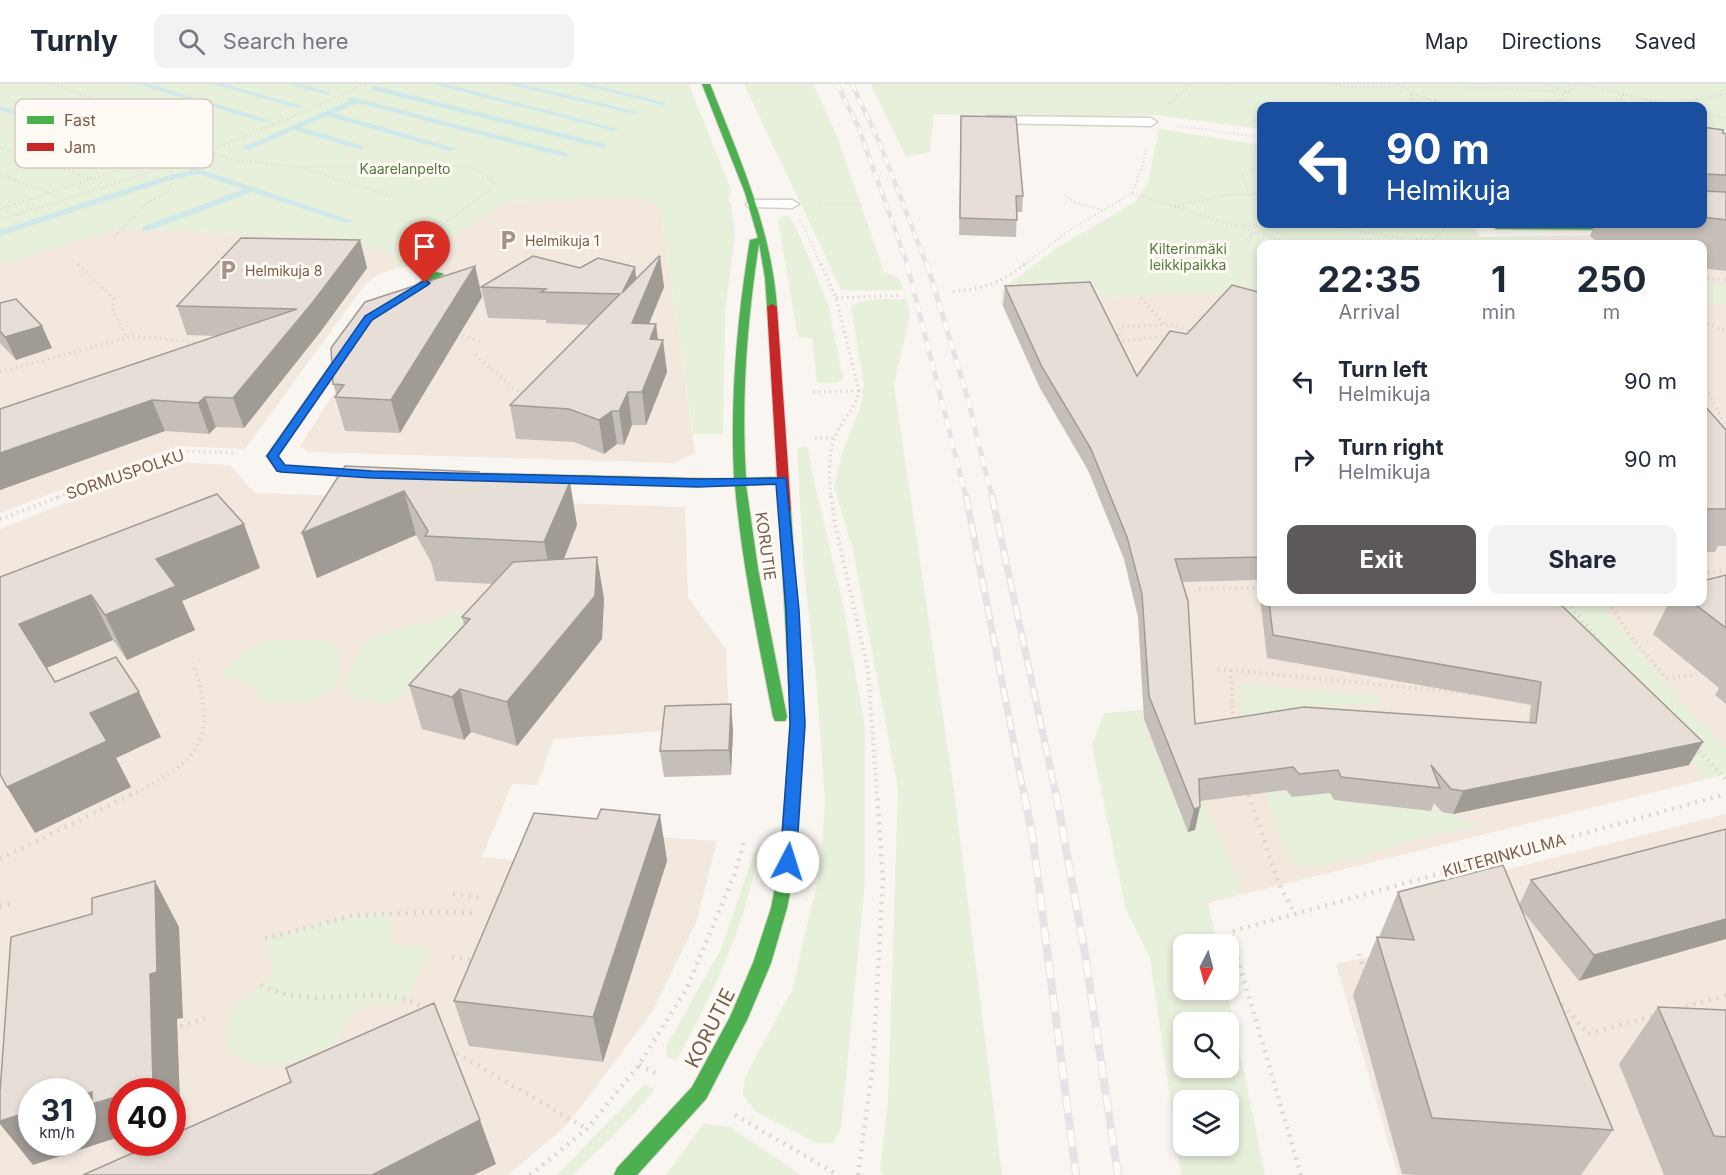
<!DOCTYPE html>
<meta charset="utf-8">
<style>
:root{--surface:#fff;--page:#f2f2f3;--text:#1f2937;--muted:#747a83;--line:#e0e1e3;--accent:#5c585b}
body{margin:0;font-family:Inter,sans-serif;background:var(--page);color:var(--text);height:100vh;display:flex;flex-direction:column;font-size:22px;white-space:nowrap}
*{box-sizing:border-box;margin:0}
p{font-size:20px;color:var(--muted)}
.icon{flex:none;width:33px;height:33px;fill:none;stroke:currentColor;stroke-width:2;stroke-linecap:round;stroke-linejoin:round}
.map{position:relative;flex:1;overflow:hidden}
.sheet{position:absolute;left:1257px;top:156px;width:450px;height:366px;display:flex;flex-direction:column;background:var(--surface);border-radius:12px;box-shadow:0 3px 9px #0003}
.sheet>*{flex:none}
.top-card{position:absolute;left:1257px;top:18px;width:450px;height:126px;border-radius:12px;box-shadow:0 3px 9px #0003;background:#1a4fa0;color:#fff;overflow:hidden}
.needle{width:39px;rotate:186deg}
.tools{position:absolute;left:1173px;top:850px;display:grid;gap:12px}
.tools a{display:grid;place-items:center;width:66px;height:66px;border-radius:12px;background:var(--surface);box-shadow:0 3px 9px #0003;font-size:30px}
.speed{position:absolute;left:18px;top:994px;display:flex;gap:12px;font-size:30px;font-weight:700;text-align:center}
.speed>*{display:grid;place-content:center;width:78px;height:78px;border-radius:50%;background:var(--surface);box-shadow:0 3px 9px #0003;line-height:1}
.speed small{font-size:15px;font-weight:400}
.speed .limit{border:9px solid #d22;background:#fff;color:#111}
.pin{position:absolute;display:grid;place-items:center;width:51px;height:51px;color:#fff;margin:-62px -26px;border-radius:50% 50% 50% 0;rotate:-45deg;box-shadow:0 0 6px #0007}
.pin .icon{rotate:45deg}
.me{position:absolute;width:66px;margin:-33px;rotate:5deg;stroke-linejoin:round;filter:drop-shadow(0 0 4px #0008)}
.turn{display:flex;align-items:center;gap:21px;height:126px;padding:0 30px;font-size:27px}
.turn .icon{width:78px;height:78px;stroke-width:2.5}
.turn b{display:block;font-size:42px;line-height:51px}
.eta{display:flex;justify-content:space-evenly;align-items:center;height:102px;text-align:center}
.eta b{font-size:36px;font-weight:700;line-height:42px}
.action{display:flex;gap:12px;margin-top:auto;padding:12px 30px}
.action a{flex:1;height:69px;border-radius:12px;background:var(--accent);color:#fff;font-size:24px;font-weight:700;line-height:69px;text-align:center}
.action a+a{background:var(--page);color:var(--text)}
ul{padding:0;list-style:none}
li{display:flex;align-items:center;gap:18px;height:78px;padding:0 30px}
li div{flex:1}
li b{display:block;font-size:22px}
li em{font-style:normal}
header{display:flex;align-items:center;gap:36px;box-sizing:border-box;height:84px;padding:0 30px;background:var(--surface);border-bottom:2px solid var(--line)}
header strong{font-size:28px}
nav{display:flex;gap:33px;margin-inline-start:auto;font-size:21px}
.search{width:420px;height:54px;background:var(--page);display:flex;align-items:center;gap:15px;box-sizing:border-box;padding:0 21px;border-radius:12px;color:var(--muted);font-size:22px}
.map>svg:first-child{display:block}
</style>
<header>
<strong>Turnly</strong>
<div class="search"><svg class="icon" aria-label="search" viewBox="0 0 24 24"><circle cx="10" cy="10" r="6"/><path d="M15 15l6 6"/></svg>Search here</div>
<nav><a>Map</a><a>Directions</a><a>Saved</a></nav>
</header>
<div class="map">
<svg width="1726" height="1091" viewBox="0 0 1726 1091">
<rect width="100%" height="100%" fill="#f9f5f0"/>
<g fill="#f2e8de" fill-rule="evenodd">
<polygon points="640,112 661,124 695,369 674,379 309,368 300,362 373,248 434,186 416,183 443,160 508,117"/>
<polygon points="121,144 309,152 377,164 394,172 397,184 377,191 366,199 245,365 177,362 0,429 0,180"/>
<polygon points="1654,150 1726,155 1726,664 1690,628 1598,518 1702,518 1702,160 1468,160 1481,153"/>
<polygon points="1189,209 1229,211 1262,518 1619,598 1707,695 1191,823 1145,649 1138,533 1124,475 1091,392 1039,303 1001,218"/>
<path d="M170,378l60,3 25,28 430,14 3,91 38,51 3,77 -175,13 -17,46 -25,-1 -30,73 69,6 58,-29 108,7 -21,82 -44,89 -84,112 -60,51h-508v-646zM32,1008h50v51h-50zM122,1008h50v51h-50z"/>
<polygon points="1726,730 1726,1091 1398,1091 1336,880 1524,837 1490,790"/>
</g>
<g fill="#e7f0db" fill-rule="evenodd">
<polygon points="0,0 689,0 731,106 728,116 731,120 735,151 725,227 723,350 693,350 661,124 641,113 508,117 443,160 416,183 397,184 394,172 377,164 309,152 121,144 0,180"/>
<polygon points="744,0 813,0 837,52 884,188 899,194 903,206 852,207 841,205"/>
<polygon points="871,0 1726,0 1726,67 1703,65 1702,22 1262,22 1261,45 1156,31 1087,33 934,30 930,68 906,73"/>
<path d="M1159,45l102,16 1,79h211l7,14c19,0 64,-6 78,6h-296l-1,60 -32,-9 -39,-2 -189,9 1,-13 56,-42 77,-45 13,-20z"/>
<polygon points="783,132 789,132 799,150 828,220 843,295 836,299 817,299 812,254 798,253 778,136"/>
<polygon points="1703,201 1726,201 1726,221 1709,218 1703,213"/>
<path d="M906,215l4,16 -16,70 61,413 47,377h-118l-4,-6 8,-67 10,-313 -45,-239 -19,-64 9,-36 17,-41 4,-23 -13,-79c12,-11 39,-7 55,-8z"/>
<polygon points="804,362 808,364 815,402 842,515 865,643 865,798 841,1044 834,1059 816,1059 756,1028 743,1011 745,993 792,906 820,787 825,717 817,603 804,488 797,365"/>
<polygon points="1557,518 1598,518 1690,628 1726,664 1726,690 1707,695 1619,598"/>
<polygon points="451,529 466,530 472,533 452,561 397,615 387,621 361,615 347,607 345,598 360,565 382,550 415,540 434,538"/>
<path d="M309,556l25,4 5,10 1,25c-21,30 -48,25 -81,22l-1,-9 -12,-10 -26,-8 29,-25 15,-8z"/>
<polygon points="1239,599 1379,612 1380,620 1312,622 1315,632 1242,636"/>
<path d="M1144,626l1,23 11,18 21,53 26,-3 41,92 -36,8 9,44h-33v45h43l38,185h-84l-31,-217 -24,-48 -34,-164 12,-33zM1184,939h44v45h-44zM1184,1017h44v45h-44z"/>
<path d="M1286,706l6,7 38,-4 4,7 119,14 6,6 26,7c-18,2 -37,3 -55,8 -46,11 -87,36 -135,29l-17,-33 -12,-38z"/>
<path d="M758,765l2,4c-8,26 -14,53 -23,79 -17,45 -38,87 -61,129l-10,-5 1,-11 54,-96 34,-99z"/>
<path d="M384,829l6,9 3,23 37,4 -17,40 -10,14c-26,-2 -46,1 -60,24 -4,6 -7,16 -12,20 -6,4 -16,6 -22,9 -32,14 -48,13 -79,-4l-3,-23 8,-21 39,-34 -9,-35 86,-23z"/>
<polygon points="645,1000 655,1006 612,1053 572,1091 557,1091"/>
<polygon points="703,1040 730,1043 801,1091 666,1091"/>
</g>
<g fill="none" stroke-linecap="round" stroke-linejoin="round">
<g fill="#d0e8ea" fill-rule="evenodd">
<polygon points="137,0 149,0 270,36 263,38"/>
<polygon points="212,0 224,0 302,22 298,24"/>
<polygon points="288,0 301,0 332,9 328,11"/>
<polygon points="433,0 446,0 618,45 614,47"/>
<polygon points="508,0 522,0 638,28 634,30"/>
<polygon points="577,0 590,0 667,19 663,21"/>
<polygon points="375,2 605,60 606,62 602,64 372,6 372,2"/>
<polygon points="351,13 568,69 569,71 565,73 358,19 334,29 457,65 450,67 327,32 301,43 363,62 363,66 294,46 248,66 241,64 350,17 347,15"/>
<polygon points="0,22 164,73 165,75 158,77 0,26"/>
<polygon points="190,84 196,84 353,137 346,139 252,108 148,147 142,147 142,143 244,105 198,90 174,95 0,152 0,146 169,91 190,87"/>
</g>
<g stroke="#d7d1cb" stroke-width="3">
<g id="lane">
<polygon points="989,32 1151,34 1157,38 1151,42 985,39 985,33"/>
<polygon points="753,116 792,116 799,120 792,124 748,123 746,120"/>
</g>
</g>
<g stroke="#d9d2cb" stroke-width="2">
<g id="fast">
<path d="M702,0h8c29,73 61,143 67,223l-5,3 -5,-3 -2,-29 -6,-35c-12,78 -18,156 -13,235l35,-1 6,4 -6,4h-35l12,84 29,148 -2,4h-10l-2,-4c-15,-77 -31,-153 -38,-231l-300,-6 -6,-4 6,-4 299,7c-4,-81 3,-160 16,-239l8,-2 -13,-45z"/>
<polygon points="1493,140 1668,140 1726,145 1726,151 1668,146 1496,145 1492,142"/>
<polygon points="436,188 444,190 373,236 278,372 285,382 387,387 393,391 391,393 277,387 266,372 365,232"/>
<polygon points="785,422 791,426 805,640 796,778 787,824 771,879 747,936 706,1015 637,1091 614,1091 617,1084 692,1003 730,933 753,879 771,824 780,778 791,640 779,426"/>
</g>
</g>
<g stroke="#d9d2cb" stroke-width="2">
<polygon id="jam" points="772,220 777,223 791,426 785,430 779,426 767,223"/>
</g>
<g stroke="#dcd5d0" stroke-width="2" stroke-dasharray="1 3" stroke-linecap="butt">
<path d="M54,0l47,18 76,40 57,18 62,7 158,-1c16,1 29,4 39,17l-4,8 -67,48 -7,11"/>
<polyline points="1225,0 1229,0"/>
<polyline points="1328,0 1345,3 1486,4 1569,8"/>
<path d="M1395,0c14,4 17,8 18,22"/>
<polyline points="1546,0 1566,7"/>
<polyline points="1584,0 1671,22"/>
<polyline points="1412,10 1453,22"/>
<polyline points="1168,20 1193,0"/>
<polyline points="1670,21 1726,10"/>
<polyline points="1487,22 1560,17"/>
<polyline points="1564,22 1560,17 1561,13 1579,0"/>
<polyline points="1617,22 1624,11"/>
<polyline points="1702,29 1726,34"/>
<polyline points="1178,42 1262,53"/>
<polyline points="0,63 93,95"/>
<polyline points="1262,82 1244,92 1248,110 1262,119"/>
<polyline points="306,85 391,112"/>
<polyline points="0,91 50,109"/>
<polyline points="1132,109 1237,142"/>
<polyline points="1065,111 1074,118 1104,126"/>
<polyline points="820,120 862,120"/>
<polyline points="1175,122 1227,111 1262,110"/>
<polyline points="0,125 129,83 144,90"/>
<path d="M0,135c126,-36 247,-79 365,-135"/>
<polyline points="1443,140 1462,141"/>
<polyline points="1237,142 1341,144 1393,153 1432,156"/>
<polyline points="804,143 821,182"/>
<polyline points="1244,145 1295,160"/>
<polyline points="1437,152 1452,160"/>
<polyline points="114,153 147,119 170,106 173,95 170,81"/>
<polyline points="1246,160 1253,147"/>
<polyline points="1427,160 1451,140"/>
<polyline points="78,180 80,182"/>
<polyline points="1023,182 1067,148 1132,109 1142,84 1146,65"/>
</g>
<g stroke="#dcd5d0" stroke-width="3" stroke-dasharray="1.5 4" stroke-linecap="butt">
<polyline points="78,180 114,215 112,224 126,253"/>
<path d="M821,180l15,34 23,93c-4,18 -17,29 -24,46 -7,15 -6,44 -4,60"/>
<polyline points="1702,194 1726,196"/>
<path d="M953,208c31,-4 47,-8 72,-28"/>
<polyline points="836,214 902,211"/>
<polyline points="1141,214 1164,240"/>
<polyline points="1702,238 1726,247"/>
<polyline points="463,251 483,259"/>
<polyline points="1117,257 1121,242 1174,241 1193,248"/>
<polyline points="1117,258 1169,252"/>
<polyline points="475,271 522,311"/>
<polyline points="0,288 134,252 202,259"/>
<polyline points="1702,294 1726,344"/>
<polyline points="813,308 859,307"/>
<polyline points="815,354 834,354"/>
<polyline points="58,413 183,367 236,369"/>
</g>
<g stroke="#dcd5d0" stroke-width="4" stroke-dasharray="1.5 4.5" stroke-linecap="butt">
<polyline points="831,412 835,440 868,586 877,711"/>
<polyline points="0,435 62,412"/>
<polyline points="1702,490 1726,486"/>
<polyline points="1199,505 1262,504"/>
<polyline points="1567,518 1602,560"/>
<polyline points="1609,518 1633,556 1666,594 1697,591"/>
<polyline points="1218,585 1477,610"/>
<polyline points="1231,586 1233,639"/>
<polyline points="1695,663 1726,695"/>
<path d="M131,711c70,-35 87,-55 62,-132"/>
</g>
<g stroke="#dcd5d0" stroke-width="4.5" stroke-dasharray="2 6" stroke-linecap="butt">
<polyline points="1249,711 1278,798 1295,830"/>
<polyline points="0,775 134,709"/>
<polyline points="453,810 482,814"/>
<polyline points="0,823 11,819"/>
<polyline points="265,855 351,832 431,828 475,829"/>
<polyline points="1359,870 1365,890"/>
<polyline points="452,873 474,876"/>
<path d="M261,901c57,29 102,-5 159,20"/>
<polyline points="1557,914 1588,950 1656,931"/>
<polyline points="1678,925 1726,911"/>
<polyline points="173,945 209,933"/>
<polyline points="450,965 587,1045"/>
<polyline points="639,981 657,990"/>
<polyline points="735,1031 838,1091"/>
<polyline points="530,1091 587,1045 639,981 687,904 735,789 745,754"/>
<polyline points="858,1091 873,980 883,795 877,709"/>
<polyline points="1301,1091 1230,848 1726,710"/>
</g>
<use href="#lane" fill="#fefefd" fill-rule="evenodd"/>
<use href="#fast" fill="#4caf50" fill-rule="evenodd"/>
<use href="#jam" fill="#c62828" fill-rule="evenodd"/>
<g stroke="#e6e3e7" stroke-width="4.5">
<g id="rail-far3">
<polyline points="837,0 858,42 908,182"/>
<polyline points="852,0 880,60 927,182"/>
</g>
</g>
<g stroke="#e6e3e7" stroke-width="5">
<g id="rail-far2">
<polyline points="907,180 966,413"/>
<polyline points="927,180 967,312 992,413"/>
</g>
</g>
<g stroke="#e6e3e7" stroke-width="7">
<g id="rail-far1">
<polyline points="966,412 1024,711"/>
<polyline points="992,412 1056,711"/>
</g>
</g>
<g stroke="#e6e3e7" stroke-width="8">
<g id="rail">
<polyline points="1024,709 1033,756 1076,1091"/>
<polyline points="1056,709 1085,870 1118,1091"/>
</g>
</g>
<use href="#rail-far3" stroke="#fffaf3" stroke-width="3" stroke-dasharray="8" stroke-linecap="butt"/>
<use href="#rail-far2" stroke="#fffaf3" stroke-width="4" stroke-dasharray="10" stroke-linecap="butt"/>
<use href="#rail-far1" stroke="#fffaf3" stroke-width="4.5" stroke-dasharray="14" stroke-linecap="butt"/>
<use href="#rail" stroke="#fffaf3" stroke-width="6" stroke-dasharray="17" stroke-linecap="butt"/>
</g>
<g fill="#c6bfb9" fill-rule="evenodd">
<polygon points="961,32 1023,112 1022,128 1017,128 1016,153 959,151"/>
<polygon points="1702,43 1726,50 1726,187 1702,184 1702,160 1600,160 1590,152 1595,140 1702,140"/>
<polygon points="360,156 367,184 321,247 244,344 216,343 209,350 165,347 0,406 0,325 218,252 187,251 177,222"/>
<polygon points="660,173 664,203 649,240 656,240 658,256 667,288 646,341 632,341 624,361 617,360 604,370 574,358 516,355 510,321 590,241 546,239 546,236 488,234 481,203 580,184 636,194"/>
<polygon points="475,182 482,213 400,349 345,347 335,313 337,311 333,300"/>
<path d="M1005,202l132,90 50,-42 75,-41v309h296l131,163 -236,49 -11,-2 -8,-9 -3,8 -97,-11 -4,-7 -38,4 -6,-7 -86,11 -5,29 -7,2 -44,-113 -6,-102 -14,-58 -36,-89 -48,-82 -37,-82zM1258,496l9,78 264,47 -2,18 -334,1 -13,-142z"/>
<polygon points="0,219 52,264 16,276 0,259"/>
<polygon points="1702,319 1726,346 1726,462 1718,462 1715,468 1702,468"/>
<polygon points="345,382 480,394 577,441 564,475 597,473 604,515 602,555 517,662 471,648 464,656 422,645 409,601 464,541 462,533 493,500 436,497 431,478 416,451 317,494 302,449"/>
<polygon points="260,484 182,517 195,546 127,576 113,556 46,584 55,598 161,653 116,674 131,703 35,749 0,493"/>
<polygon points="1726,491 1726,620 1715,611 1719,604 1653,550 1669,518 1702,518"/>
<polygon points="733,646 731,691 664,693 660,667"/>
<polygon points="660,731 667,777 603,978 469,962 454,917 597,735"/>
<polygon points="1726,745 1579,897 1521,825 1613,1046 1581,1091 1416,1091 1402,1090 1353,911 1377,853 1379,853 1398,808 1519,821 1531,796"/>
<polygon points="1658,923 1726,926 1726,1091 1664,1091 1619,980"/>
</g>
<g fill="#a19b96">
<polygon points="360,156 367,184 321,247 244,344 233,314"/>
<polygon points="660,173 664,203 636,271 632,239"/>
<polygon points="475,182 482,213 400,349 391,316"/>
<polygon points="635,183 638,214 622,209"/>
<polygon points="656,240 659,266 663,256 667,288 646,341 642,308 650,255"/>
<polygon points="42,242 52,264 16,276 5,253"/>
<polygon points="628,308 632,341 624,361 619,327"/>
<polygon points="205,313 216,343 209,350 198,319"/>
<polygon points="152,316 165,347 0,406 0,369"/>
<polygon points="612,327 617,360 604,370 599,336"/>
<polygon points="570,398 577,441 553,503 544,458"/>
<polygon points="404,407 416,451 317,494 302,449"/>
<polygon points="244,440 260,484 182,517 195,546 127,576 105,531 156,475"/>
<polygon points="597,473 604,515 602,555 517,662 507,618"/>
<polygon points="91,511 113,556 44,585 19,540"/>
<polygon points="460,605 471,648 464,656 452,613"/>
<polygon points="139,608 161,653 116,674 131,703 35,749 7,703 90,629"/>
<polygon points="731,620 733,646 731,691 729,666"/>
<polygon points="1703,658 1689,681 1453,730 1463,707"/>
<polygon points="1200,723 1195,746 1188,748 1194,725"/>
<polygon points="660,731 667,777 603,978 593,933"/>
<polygon points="155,797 179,843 183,934 177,935 181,1045 172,1048 172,1008 130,1008 150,890"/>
<polygon points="1726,835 1726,855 1579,897 1594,871"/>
<polygon points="92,1008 122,1011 122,1059 138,1059 123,1064 116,1054 33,1081 0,1040 0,1037 32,1027 32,1059 82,1059 82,1011"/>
<polygon points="480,1036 496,1080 474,1091 372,1091"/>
</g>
<g fill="#e6ded7" stroke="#a19b96" stroke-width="1.5">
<polygon points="961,32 1016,33 1023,112 1016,112 1017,136 960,134"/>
<polygon points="1702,43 1723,46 1723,49 1726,50 1726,91 1702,90"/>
<polygon points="1702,107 1726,108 1726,136 1703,133"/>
<polygon points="1647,140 1687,140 1686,142 1648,140"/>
<polygon points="241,154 360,156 313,218 233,314 205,313 198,319 152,316 0,369 0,325 297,225 177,222"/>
<polygon points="533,172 580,184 598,174 635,183 622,209 659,172 660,173 632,239 656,240 650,255 663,256 642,308 628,308 619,327 612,327 599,336 569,325 510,321 620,210 541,208 546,205 481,203"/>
<polygon points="475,182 391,316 335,313 344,301 333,300 331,264 365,218"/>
<polygon points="1090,198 1137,292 1170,247 1187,250 1232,201 1262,209 1262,473 1175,475 1188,517 1195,640 1304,623 1536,639 1541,598 1273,551 1269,518 1558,518 1703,658 1463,707 1451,705 1431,681 1440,704 1341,693 1338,686 1299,690 1293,683 1199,695 1200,723 1194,725 1149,612 1142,510 1127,453 1091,365 1042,283 1005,202"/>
<polygon points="16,215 42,242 5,253 0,247 0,219"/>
<polygon points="1702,319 1726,346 1726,425 1702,425"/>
<polygon points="345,382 479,388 476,394 570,398 544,458 425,452 428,447 404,407 302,449"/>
<polygon points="217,410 244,440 156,475 176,502 105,531 91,511 19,540 55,598 116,573 139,608 90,629 107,657 7,703 0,690 0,493"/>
<polygon points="597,473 595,512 507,618 460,605 452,613 409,601 470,535 462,533 513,478"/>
<polygon points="1726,491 1726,544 1692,518 1702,518 1702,497"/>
<polygon points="731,620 729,666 660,667 665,622"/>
<polygon points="601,725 660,731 593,933 454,917 534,729 597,735"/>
<polygon points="1726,745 1726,835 1594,871 1531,796"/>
<polygon points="1503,781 1613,1046 1432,1034 1377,853 1414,856 1398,808"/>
<polygon points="155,797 157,888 150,890 153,1001 130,1008 122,1008 122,1011 92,1020 92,1008 82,1011 82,1008 32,1008 32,1027 0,1037 0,1008 11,853 92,830 92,814"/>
<polygon points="434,919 480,1036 372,1091 83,1091 155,1059 172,1059 172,1051 291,998 286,984"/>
<polygon points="1658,923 1726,926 1726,1053 1714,1052"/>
</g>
<polygon fill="#1a73e8" stroke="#114b97" stroke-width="1.5" points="425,196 430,199 428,201 372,236 278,372 285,381 372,387 698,395 786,394 799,526 805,640 796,778 794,782 788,784 782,782 780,778 790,640 786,526 776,400 698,403 372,394 281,388 277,387 267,372 365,232"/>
<defs>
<g id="parking-bare" transform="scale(1.62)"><path d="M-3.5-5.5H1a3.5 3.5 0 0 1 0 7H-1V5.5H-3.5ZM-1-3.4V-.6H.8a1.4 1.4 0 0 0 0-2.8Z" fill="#a69286" stroke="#fffaf3" stroke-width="2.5" paint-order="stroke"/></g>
</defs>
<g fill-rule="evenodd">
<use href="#parking-bare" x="508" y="156"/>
<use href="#parking-bare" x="228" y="186"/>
</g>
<g text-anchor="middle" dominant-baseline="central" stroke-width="6" stroke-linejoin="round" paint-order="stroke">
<g font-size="14" fill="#537a41" stroke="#fffaf3">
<text x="405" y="84">Kaarelanpelto</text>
<text x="1188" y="164">Kilterinmäki<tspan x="1188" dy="16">leikkipaikka</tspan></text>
</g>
<g font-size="14" fill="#7a5c4d" stroke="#fffaf3" text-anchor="start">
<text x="525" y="156">Helmikuja 1</text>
<text x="245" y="186">Helmikuja 8</text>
</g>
<g font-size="16" fill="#7a5c4d" stroke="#fffaf3">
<text transform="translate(125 390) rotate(-19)">SORMUSPOLKU</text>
<text transform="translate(766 462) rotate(82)">KORUTIE</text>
<text transform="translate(1504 771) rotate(-15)">KILTERINKULMA</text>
</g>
<g font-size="20" fill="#7a5c4d" stroke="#fffaf3">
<text transform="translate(710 944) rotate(-63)">KORUTIE</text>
</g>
</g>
<rect x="15" y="15" width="198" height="69" rx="9" fill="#fffaf3" stroke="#d7cbc1" stroke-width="1.5"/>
<rect x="27" y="32" width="27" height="8" fill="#4caf50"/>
<rect x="27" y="59" width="27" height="8" fill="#c62828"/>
<g font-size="16" fill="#7a5c4d">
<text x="64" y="42">Fast</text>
<text x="64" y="69">Jam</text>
</g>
</svg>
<div class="tools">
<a><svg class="needle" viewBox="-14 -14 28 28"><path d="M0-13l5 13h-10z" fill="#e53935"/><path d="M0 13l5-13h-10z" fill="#747a83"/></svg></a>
<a><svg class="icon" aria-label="search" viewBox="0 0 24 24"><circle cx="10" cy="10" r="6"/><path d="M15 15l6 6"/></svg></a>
<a><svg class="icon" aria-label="layers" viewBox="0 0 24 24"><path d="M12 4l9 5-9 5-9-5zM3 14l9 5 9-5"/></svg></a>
</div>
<div class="speed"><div>31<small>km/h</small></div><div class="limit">40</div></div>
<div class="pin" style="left:425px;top:199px;background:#d93025"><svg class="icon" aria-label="arrive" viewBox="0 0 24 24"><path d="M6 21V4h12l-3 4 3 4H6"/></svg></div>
<svg class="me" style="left:788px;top:778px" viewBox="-20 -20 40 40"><circle r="19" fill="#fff"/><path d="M0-13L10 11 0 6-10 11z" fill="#1a73e8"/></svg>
<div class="top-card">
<div class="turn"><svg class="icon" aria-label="left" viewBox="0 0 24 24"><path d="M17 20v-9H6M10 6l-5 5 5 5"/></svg><div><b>90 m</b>Helmikuja</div></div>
</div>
<section class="sheet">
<div class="eta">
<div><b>22:35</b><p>Arrival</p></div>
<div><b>1</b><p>min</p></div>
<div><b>250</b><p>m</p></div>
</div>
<ul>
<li><svg class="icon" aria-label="left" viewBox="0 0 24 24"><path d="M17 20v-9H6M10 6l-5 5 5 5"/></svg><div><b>Turn left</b><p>Helmikuja</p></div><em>90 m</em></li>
<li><svg class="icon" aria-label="right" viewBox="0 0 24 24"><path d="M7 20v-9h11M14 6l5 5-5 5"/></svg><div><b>Turn right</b><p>Helmikuja</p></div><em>90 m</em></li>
</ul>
<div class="action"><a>Exit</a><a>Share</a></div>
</section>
</div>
